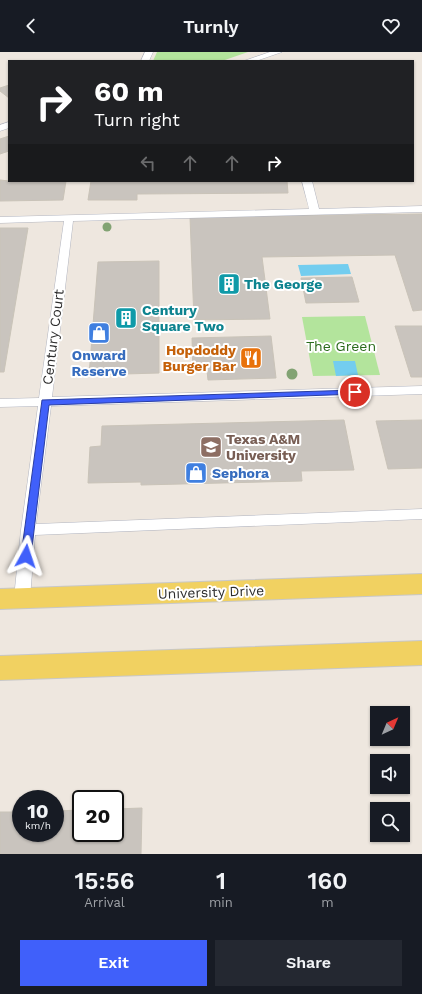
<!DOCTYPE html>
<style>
:root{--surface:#171b24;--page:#242831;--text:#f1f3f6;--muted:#9ea1a6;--accent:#4060fa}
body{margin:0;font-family:"Work Sans",sans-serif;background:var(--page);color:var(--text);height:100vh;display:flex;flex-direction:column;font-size:15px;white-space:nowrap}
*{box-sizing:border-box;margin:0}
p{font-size:13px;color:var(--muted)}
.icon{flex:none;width:22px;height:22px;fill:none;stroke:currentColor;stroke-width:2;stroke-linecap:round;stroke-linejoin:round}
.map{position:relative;height:802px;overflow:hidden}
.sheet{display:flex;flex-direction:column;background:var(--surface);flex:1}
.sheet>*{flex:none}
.hud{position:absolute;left:8px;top:8px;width:406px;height:122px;border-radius:0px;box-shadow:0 1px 3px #0004;background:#202124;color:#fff;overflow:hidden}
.needle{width:26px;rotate:44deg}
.buttons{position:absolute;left:370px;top:654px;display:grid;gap:8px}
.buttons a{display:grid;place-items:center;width:40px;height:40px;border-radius:0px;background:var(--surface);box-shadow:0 1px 3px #0004;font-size:20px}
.speed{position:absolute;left:12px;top:738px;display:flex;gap:8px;font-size:20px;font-weight:700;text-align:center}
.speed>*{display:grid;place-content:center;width:52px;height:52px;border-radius:50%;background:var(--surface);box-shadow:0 1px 3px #0004;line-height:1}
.speed small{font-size:10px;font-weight:400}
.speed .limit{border:2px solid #111;border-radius:6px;background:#fff;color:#111}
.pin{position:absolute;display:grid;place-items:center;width:34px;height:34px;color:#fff;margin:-17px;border:2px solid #fff;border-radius:50%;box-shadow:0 1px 4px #0007}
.me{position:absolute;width:44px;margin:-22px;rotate:5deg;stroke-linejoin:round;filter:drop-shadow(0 0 3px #0008)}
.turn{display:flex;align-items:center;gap:14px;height:84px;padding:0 20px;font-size:18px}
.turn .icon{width:52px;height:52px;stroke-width:2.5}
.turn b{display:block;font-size:28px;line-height:34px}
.lanes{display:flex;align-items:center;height:38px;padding:0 20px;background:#0003;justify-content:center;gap:20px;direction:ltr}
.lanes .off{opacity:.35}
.eta{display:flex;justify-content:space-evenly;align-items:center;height:68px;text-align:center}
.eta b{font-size:24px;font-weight:600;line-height:28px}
.button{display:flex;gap:8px;margin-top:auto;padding:8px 20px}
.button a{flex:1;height:46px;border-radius:0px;background:var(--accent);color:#fff;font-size:16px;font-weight:600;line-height:46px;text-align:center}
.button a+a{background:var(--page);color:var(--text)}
header{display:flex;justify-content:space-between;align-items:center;height:52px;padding:0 20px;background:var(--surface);font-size:18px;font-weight:600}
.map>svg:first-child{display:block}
</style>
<header><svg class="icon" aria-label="back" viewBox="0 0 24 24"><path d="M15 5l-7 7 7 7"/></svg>Turnly<svg class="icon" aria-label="heart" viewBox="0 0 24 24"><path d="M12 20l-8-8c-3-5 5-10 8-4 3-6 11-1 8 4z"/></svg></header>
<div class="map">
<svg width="422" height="802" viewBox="0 0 422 802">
<rect width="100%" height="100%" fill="#eee7df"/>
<g fill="#b3e49c">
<polygon points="157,0 248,0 222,9 153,9"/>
<polygon points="365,264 380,323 313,324 302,265"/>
</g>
<g fill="#73cdef">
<polygon points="348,212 351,222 301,224 298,213"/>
<polygon points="333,309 355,309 358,323 336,324"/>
</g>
<g fill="#c9c4be" stroke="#c9c3b8">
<polygon points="9,33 9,46 0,39 0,36"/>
<polygon points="9,84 9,99 0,102 0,87"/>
<polygon points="0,128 9,129 66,129 63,148 0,149"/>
<polygon points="91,129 287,129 288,141 137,142 137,148 88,148"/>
<polygon points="422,162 422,258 413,259 395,203 262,205 270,267 194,268 190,165"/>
<polygon points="0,176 28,176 4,320 0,320"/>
<polygon points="159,209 159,321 89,323 98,210"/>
<polygon points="352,225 359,250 306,251 301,226"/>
<polygon points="395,274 422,274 422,325 411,325"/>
<polygon points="271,284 276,326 208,328 207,319 193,319 192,286"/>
<polygon points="344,368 354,418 301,419 302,429 141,433 141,430 88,431 90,395 101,394 102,374"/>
<polygon points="422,368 422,416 388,417 376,369"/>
<polygon points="142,756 141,802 0,802 0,760 21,760 21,781 55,781 55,759 81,758 81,781 115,781 115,757"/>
</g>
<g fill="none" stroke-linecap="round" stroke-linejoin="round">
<g stroke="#b2b5c0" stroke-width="1">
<g id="lane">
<polygon points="145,0 153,0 149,9 141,9"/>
<polygon points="270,0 282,0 256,9 244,9"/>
<polygon points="9,70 9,76 0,79 0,73"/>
<polygon points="302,129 312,129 319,157 422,154 422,160 73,169 52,345 422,334 422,342 51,354 36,472 422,457 422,467 35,483 30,546 27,550 22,552 17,550 14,546 21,478 38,354 0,355 0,347 39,346 64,169 0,171 0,165 309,157"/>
</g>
</g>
<g stroke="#c8c8c8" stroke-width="2">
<g id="primary">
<polygon points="422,522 422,542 0,557 0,537"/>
<polygon points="422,589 422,613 0,628 0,604"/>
</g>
</g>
<use href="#lane" fill="#fff" fill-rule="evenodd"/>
<use href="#primary" fill="#f1d161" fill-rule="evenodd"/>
</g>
<g fill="#82a373">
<circle cx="107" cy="175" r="4.5"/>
<circle cx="292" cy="322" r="5.5"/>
</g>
<polygon fill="#4060fa" stroke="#2a3ea2" points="355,338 358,338 358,342 49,353 31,504 26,508 21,504 42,348"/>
<defs>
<g id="building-square" transform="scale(1.15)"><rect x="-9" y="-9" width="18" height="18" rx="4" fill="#0f9aa8" stroke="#fff"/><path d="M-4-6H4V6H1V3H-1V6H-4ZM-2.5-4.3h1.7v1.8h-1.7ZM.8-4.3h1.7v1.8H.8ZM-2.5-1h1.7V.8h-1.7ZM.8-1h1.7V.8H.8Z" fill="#fff"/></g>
<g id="shop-square" transform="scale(1.15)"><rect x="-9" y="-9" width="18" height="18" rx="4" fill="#3f7fe0" stroke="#fff"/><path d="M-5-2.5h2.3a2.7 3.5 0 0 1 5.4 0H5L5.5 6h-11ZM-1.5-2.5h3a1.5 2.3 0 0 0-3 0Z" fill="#fff"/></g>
<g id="restaurant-square" transform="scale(1.15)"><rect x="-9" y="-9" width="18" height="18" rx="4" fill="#e8710a" stroke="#fff"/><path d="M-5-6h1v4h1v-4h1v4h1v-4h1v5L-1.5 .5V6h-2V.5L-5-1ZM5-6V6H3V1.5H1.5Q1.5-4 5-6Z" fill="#fff"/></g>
<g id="university-square" transform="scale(1.15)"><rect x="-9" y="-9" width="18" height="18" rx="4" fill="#8d6e63" stroke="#fff"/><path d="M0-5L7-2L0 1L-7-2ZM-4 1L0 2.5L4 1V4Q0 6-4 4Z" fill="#fff"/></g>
</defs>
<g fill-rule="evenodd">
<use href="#building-square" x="229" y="232"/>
<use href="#building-square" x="126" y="266"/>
<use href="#shop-square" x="99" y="281"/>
<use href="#restaurant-square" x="251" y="306"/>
<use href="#university-square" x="211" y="395"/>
<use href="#shop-square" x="196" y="421"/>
</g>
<g text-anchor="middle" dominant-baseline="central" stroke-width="4" stroke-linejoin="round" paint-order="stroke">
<g font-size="14" font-weight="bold" fill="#0d838f" stroke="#fff" text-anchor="start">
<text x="244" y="232">The George</text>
<text x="142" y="258">Century<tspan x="142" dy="16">Square Two</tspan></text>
</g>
<g font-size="14" fill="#2c2c2c" stroke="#fff">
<text transform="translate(53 285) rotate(-83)">Century Court</text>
<text transform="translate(211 540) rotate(-2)">University Drive</text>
</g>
<g font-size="14" fill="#2a6b1b" stroke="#fff">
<text x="341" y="294">The Green</text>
</g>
<g font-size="14" font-weight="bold" fill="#c56008" stroke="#fff" text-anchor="end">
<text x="236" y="298">Hopdoddy<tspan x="236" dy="16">Burger Bar</tspan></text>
</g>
<g font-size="14" font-weight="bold" fill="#366cbe" stroke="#fff">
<text x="99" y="303">Onward<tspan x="99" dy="16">Reserve</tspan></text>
<text x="212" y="421" text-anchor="start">Sephora</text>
</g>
<g font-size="14" font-weight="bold" fill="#785e54" stroke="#fff" text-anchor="start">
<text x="226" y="387">Texas A&amp;M<tspan x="226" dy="16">University</tspan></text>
</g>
</g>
</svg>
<div class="buttons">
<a><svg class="needle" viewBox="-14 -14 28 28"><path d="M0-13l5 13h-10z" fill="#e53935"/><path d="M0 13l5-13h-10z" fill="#9ea1a6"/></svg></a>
<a><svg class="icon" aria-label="sound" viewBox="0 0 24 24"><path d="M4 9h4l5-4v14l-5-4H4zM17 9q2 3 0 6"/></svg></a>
<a><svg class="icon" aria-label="search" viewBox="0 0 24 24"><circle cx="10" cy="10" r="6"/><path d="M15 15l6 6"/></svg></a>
</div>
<div class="speed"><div>10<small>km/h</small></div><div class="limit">20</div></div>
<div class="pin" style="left:355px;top:340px;background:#d93025"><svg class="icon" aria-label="arrive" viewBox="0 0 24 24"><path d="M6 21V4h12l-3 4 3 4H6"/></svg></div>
<svg class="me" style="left:26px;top:504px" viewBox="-20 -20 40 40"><path d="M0-17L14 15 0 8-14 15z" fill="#4060fa" stroke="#fff" stroke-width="4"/></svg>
<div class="hud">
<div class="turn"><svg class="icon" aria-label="right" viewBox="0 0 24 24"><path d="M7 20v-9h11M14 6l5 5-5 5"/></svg><div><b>60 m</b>Turn right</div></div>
<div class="lanes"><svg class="icon off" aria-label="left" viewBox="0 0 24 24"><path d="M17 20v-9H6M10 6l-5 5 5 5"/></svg><svg class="icon off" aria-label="ahead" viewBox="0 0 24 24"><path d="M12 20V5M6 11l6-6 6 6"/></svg><svg class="icon off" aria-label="ahead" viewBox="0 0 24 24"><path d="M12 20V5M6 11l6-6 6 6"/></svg><svg class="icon" aria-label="right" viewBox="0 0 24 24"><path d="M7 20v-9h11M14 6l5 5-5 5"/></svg></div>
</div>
</div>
<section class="sheet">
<div class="eta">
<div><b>15:56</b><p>Arrival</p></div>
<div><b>1</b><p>min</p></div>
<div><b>160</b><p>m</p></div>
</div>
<div class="button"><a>Exit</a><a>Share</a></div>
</section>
